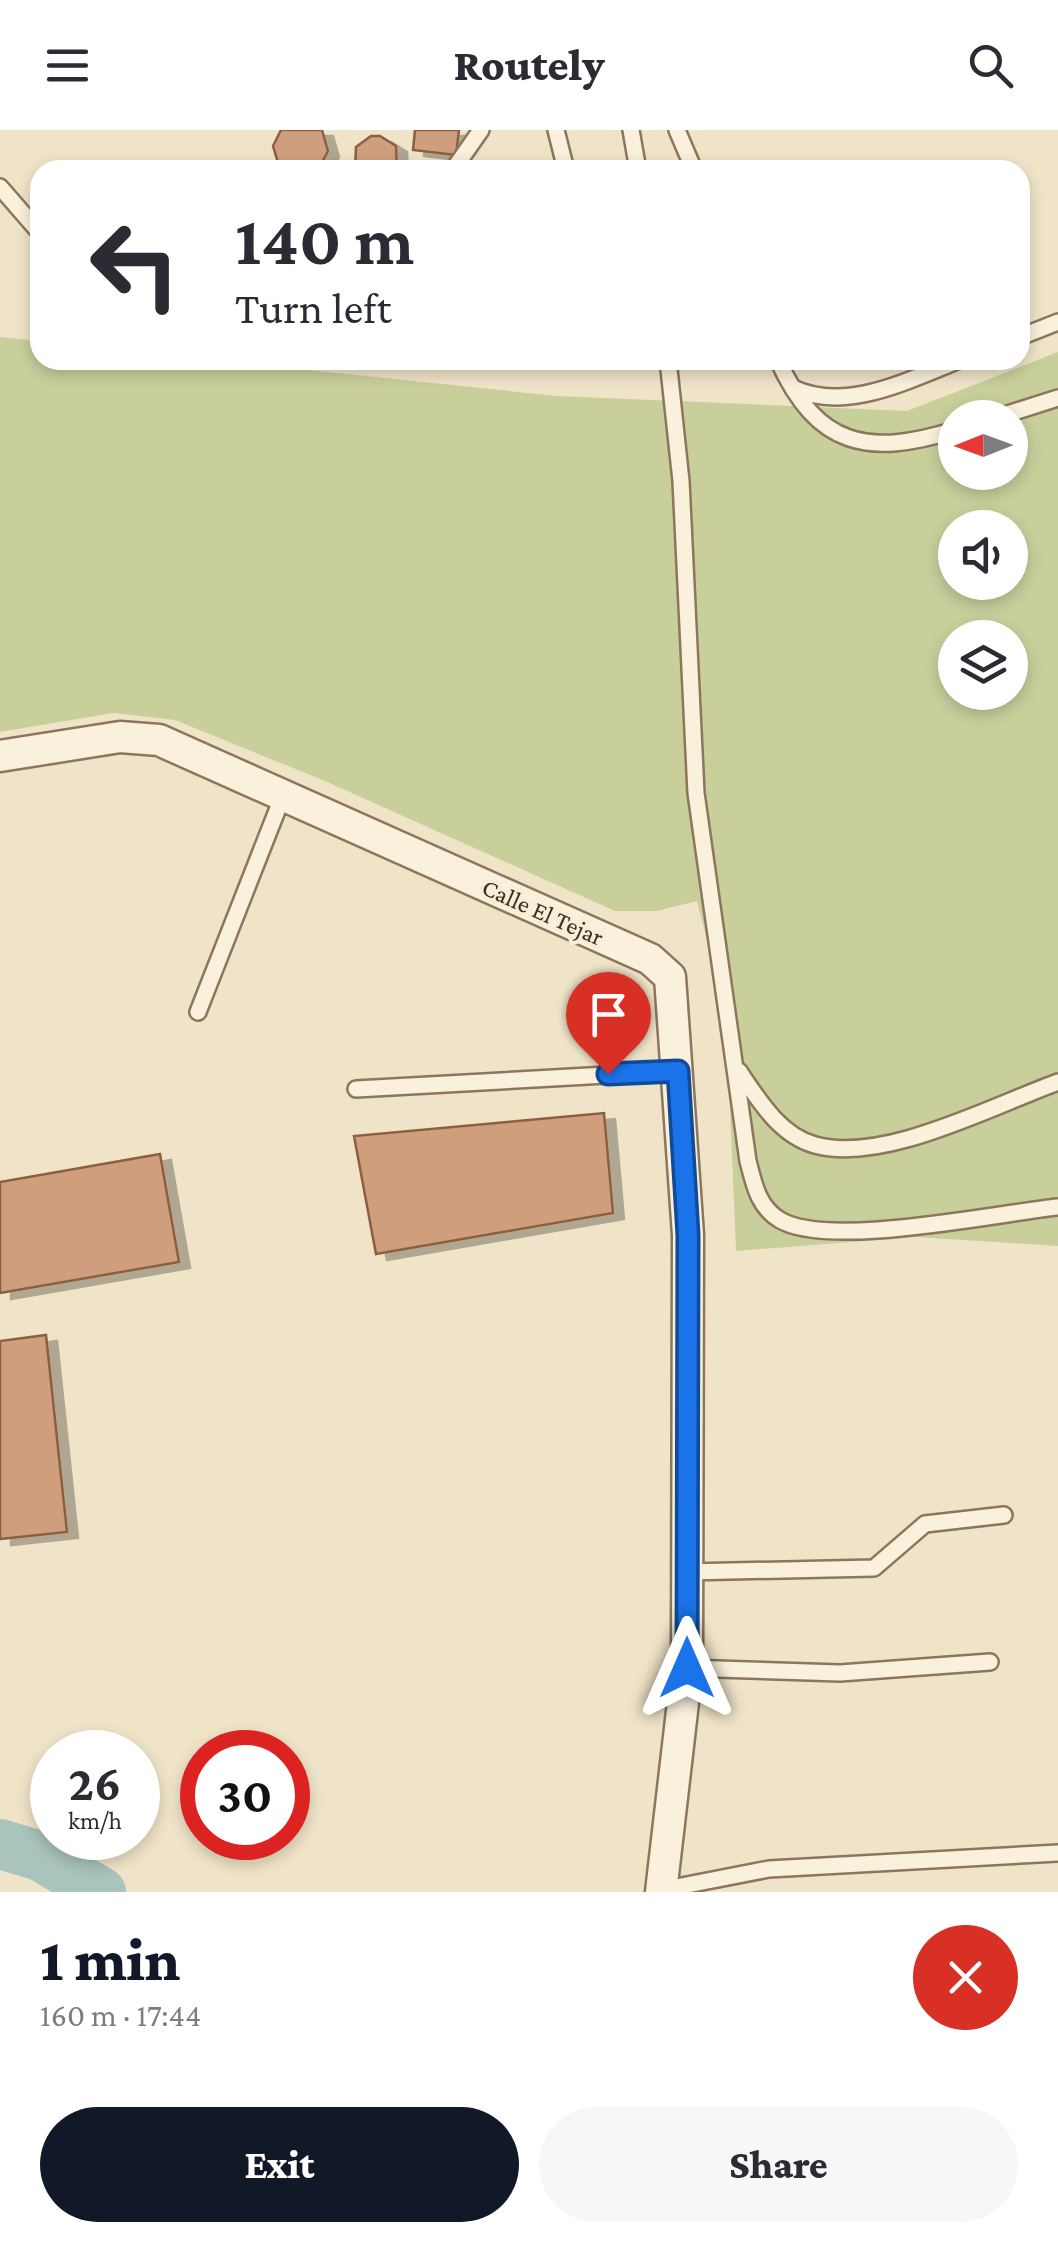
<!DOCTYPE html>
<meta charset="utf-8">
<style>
:root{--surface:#fff;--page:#f7f7f7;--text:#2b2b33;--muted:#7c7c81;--accent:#111827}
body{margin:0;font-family:"Crimson Pro",serif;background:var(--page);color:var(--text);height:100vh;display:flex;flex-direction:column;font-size:38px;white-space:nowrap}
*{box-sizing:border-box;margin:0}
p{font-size:32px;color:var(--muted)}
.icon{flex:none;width:55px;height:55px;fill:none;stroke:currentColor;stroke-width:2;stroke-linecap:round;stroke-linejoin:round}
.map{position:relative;height:1762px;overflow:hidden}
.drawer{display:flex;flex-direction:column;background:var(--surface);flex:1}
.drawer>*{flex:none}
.top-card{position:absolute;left:30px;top:30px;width:1000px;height:210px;border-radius:30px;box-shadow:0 5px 15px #0003;background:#fff;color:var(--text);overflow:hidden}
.needle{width:65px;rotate:269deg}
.tools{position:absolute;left:938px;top:270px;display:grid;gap:20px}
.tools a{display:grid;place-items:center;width:90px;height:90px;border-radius:50%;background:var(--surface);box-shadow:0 5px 15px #0003;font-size:50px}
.speed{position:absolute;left:30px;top:1600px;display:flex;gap:20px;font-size:50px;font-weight:700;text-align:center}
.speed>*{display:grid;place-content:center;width:130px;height:130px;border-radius:50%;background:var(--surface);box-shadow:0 5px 15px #0003;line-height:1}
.speed small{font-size:25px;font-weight:400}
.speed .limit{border:15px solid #d22;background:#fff;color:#111}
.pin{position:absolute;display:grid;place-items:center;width:85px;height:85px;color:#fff;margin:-102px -42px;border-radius:50% 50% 50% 0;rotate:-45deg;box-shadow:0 0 10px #0007}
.pin .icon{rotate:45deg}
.me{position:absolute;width:110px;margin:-55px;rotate:0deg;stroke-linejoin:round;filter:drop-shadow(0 0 8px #0008)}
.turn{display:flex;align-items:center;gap:35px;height:210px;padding:0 40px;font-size:45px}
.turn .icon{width:130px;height:130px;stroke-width:2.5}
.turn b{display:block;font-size:70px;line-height:85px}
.round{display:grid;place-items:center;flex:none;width:105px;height:105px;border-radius:52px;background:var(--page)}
.overview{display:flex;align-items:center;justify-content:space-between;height:170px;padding:0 40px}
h1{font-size:60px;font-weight:800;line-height:75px;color:var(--accent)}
.button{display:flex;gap:20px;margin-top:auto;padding:20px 40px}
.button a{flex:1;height:115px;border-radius:60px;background:var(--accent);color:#fff;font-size:40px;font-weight:800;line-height:115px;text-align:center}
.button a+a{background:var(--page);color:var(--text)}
header{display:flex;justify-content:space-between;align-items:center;height:130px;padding:0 40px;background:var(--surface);font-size:45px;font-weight:800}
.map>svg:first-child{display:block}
</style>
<header><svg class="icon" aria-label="menu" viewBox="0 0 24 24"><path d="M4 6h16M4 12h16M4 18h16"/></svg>Routely<svg class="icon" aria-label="search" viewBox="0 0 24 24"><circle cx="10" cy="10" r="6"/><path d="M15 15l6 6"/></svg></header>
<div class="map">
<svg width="1058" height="1762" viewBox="0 0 1058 1762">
<defs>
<filter id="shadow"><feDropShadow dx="11" dy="6" stdDeviation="0" flood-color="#0004"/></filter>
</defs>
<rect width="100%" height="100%" fill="#f0e4c8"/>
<path fill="#c9cf9b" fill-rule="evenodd" d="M0,207l40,4v19h170l347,36 350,15 151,-59v894l-142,-9 -180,14 -10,-238 -29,-112 -40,10h-42l-290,-130 -150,-61 -61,-7 -114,19zM955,288h55v54h-55zM955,398h55v54h-55zM955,508h55v54h-55z"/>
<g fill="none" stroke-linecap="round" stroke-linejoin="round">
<polyline stroke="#a9c4bc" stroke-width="50" points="0,1714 40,1726 101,1762"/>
</g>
<g fill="#cf9f7d" stroke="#8d5f41" stroke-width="2.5" filter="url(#shadow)">
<polygon points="281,0 322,0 328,21 318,40 279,36 273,16"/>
<polygon points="415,0 459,0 456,25 413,20"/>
<polygon points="371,6 380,6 396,16 397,40 355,40 356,17"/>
<polygon points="604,983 613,1083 376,1124 354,1006"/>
<polygon points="160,1024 179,1132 0,1163 0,1052"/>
<polygon points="46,1205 67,1402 0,1409 0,1211"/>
</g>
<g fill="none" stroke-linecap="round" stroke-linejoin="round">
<g stroke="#8d765c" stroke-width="20">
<g id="service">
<polyline points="556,0 566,40"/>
<polyline points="631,0 638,40"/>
<polyline points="677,0 694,40"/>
<polyline points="453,40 481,0"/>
<polyline points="0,57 40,103"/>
<polyline points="1020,207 1058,192"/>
<path d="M668,230l13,121 15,312 52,368c6,23 10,46 32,59 49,29 218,-7 278,-13"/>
<path d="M778,230c39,87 90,97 177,70"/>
<path d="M793,258c53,25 115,-8 167,-28"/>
<polyline points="995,288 1058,268"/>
<polyline points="198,882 282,668"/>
<path d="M739,941c19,28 40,64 76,74 68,19 177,-39 243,-63"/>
<polyline points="356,959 678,941"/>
<polyline points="686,1442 874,1438 925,1394 1004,1385"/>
<polyline points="687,1538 840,1543 990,1532"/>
<polyline points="661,1760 769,1739 1058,1723"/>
</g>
</g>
<g stroke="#8d765c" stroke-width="35">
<polyline id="minor" points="0,626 120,607 159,610 650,829 670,847 688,1105 687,1538 661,1762"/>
</g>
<use href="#service" stroke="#faf1dc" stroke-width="15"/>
<use href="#minor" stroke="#faf1dc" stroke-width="30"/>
</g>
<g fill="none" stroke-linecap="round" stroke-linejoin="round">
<g stroke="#114b97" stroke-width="25">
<polyline id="route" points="608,944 678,941 688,1105 687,1538"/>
</g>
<use href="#route" stroke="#1a73e8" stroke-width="18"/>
</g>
<g text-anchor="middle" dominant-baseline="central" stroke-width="8" stroke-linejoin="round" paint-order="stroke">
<g font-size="25" fill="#3d2e20" stroke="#f7eed8">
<text transform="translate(543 782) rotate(24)">Calle El Tejar</text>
</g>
</g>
</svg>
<div class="tools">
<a><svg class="needle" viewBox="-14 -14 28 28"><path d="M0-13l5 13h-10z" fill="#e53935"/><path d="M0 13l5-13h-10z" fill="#7c7c81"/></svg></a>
<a><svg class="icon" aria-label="sound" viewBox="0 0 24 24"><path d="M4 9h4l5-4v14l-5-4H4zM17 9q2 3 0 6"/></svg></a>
<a><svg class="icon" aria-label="layers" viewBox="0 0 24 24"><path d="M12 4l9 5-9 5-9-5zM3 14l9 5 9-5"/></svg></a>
</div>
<div class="speed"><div>26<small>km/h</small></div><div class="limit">30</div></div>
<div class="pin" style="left:608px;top:944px;background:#d93025"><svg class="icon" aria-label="arrive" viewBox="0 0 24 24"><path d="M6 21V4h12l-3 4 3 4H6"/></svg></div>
<svg class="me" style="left:687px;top:1538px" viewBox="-20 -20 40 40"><path d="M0-17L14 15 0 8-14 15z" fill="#1a73e8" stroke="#fff" stroke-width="4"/></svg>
<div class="top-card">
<div class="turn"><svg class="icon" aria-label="left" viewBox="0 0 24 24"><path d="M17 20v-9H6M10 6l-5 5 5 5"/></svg><div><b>140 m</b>Turn left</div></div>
</div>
</div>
<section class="drawer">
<div class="overview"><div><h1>1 min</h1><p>160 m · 17:44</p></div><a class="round" style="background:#d93025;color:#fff"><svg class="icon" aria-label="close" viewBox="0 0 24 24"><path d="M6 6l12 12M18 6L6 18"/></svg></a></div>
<div class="button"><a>Exit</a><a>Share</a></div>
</section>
